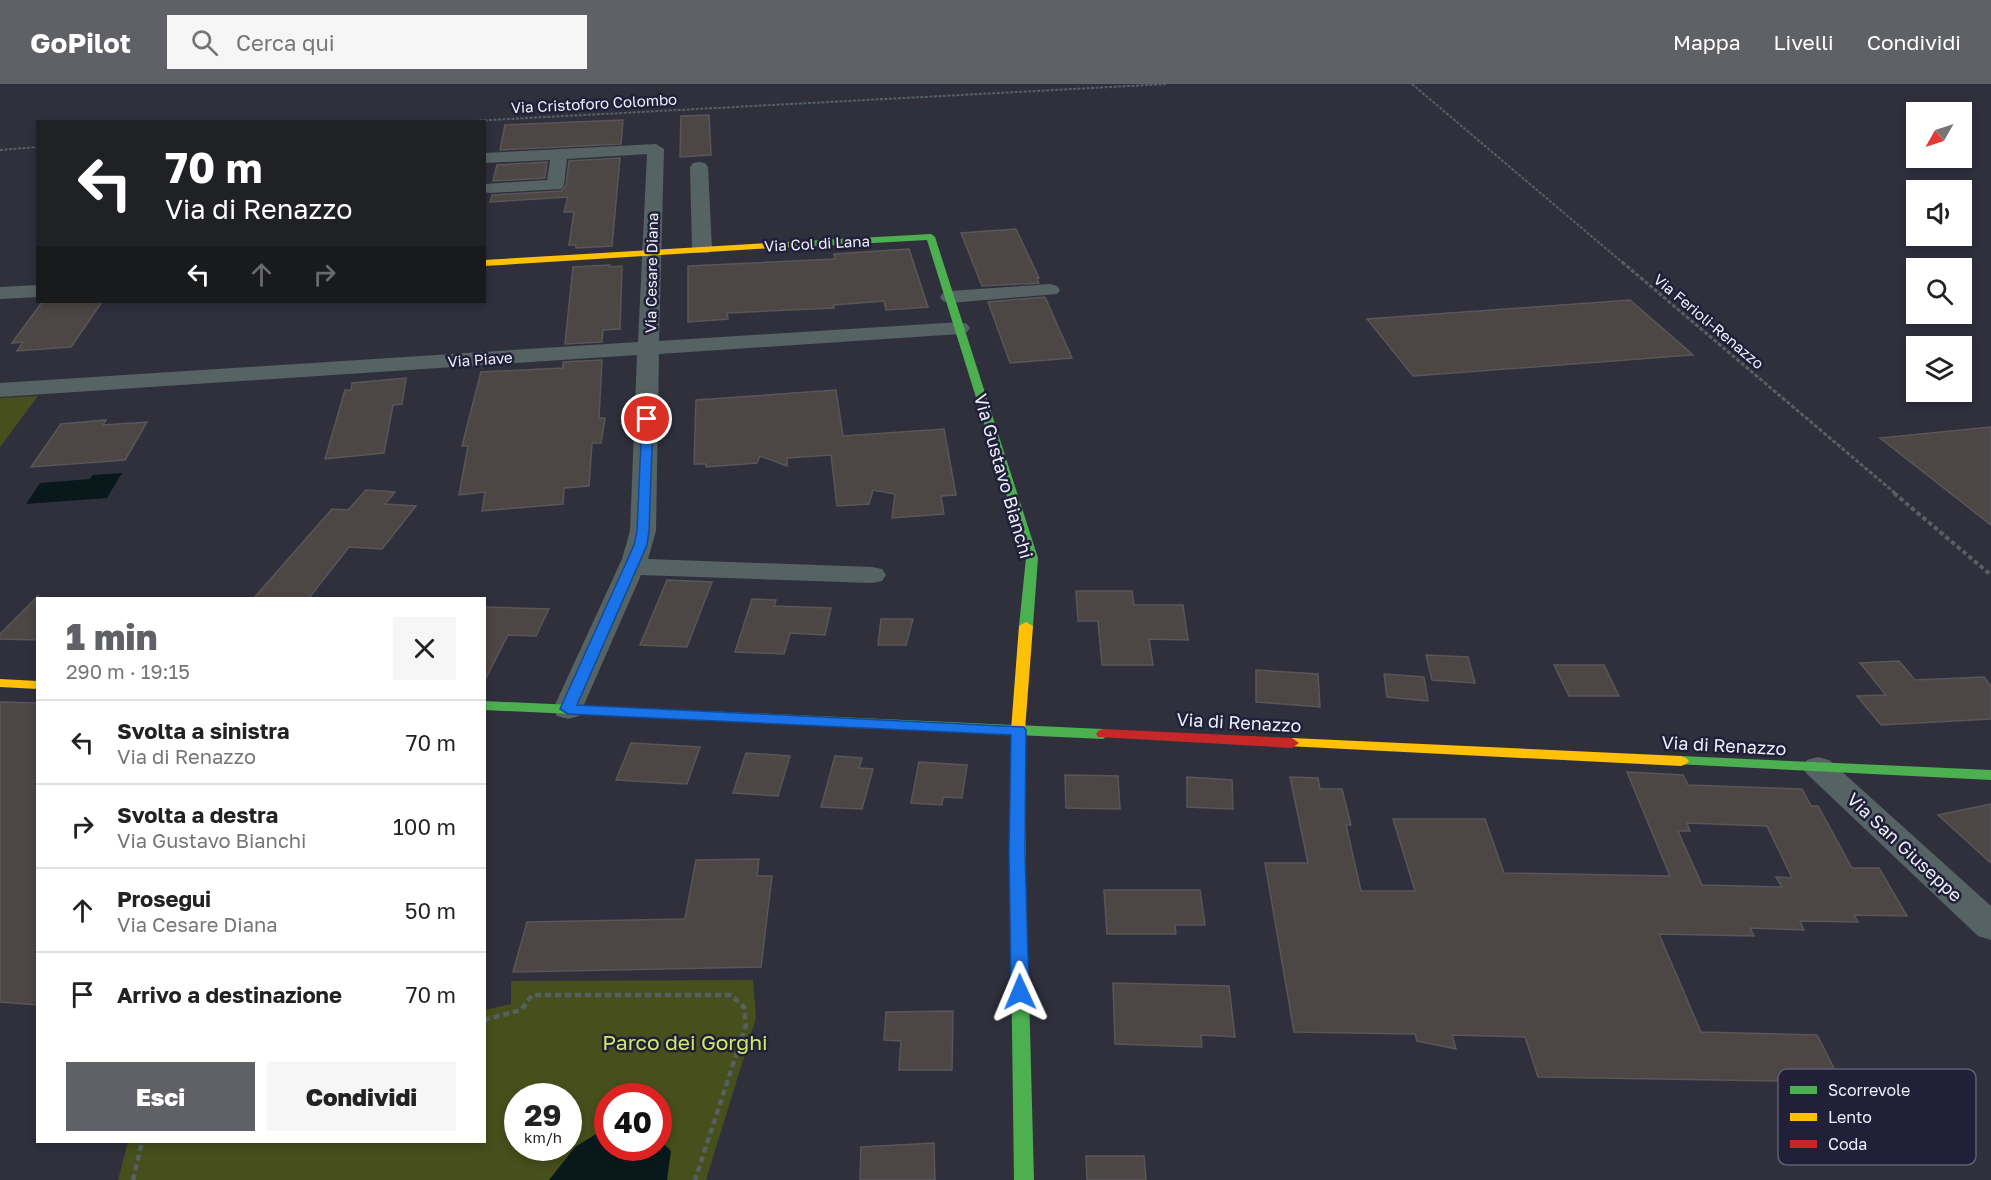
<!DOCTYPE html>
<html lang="it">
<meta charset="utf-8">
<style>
:root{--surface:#fff;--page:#f6f6f6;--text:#222;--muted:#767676;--line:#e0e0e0;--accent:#606166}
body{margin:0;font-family:"Golos Text",sans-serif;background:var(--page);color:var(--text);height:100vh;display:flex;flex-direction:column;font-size:22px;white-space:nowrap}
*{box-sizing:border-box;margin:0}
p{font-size:20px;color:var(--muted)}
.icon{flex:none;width:33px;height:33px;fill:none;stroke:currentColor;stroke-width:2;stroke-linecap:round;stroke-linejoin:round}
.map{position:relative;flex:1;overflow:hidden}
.sheet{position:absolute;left:36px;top:513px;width:450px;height:546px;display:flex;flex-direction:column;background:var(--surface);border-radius:0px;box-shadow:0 3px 9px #0003}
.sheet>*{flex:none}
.top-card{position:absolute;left:36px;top:36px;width:450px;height:183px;border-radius:0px;box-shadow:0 3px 9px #0003;background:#202124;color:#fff;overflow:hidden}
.needle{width:39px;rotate:231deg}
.fabs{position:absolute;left:1906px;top:18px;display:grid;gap:12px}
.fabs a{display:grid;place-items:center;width:66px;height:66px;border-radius:0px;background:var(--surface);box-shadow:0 3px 9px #0003;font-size:30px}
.speed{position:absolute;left:504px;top:999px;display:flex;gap:12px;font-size:30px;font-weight:700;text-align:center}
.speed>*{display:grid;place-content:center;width:78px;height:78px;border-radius:50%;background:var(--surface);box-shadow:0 3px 9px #0003;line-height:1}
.speed small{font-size:15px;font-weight:400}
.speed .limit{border:9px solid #d22;background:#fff;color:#111}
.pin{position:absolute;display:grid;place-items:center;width:51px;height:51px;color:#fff;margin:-26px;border:3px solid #fff;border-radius:50%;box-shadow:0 2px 6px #0007}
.me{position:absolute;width:66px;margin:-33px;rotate:359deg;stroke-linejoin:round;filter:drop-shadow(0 0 4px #0008)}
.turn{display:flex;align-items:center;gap:21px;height:126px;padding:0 30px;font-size:27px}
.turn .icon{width:78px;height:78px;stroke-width:2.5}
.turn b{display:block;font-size:42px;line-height:51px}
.lanes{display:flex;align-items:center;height:57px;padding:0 30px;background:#0003;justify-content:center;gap:30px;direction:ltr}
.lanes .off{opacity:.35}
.round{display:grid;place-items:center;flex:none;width:63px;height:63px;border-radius:0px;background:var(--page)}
.head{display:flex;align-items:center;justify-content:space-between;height:102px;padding:0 30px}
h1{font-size:36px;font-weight:800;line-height:45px;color:var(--accent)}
.action{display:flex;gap:12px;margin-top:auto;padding:12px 30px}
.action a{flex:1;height:69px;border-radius:0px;background:var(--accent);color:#fff;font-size:24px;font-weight:800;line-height:69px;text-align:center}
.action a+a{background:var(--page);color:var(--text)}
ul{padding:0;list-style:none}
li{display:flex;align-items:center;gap:18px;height:84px;padding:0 30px;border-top:2px solid var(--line)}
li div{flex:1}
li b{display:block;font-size:22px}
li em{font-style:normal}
header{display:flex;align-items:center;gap:36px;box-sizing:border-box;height:84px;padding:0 30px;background:var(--accent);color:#fff}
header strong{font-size:28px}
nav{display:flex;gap:33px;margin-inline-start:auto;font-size:21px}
.search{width:420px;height:54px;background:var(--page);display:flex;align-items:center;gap:15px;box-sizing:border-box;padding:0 21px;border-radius:0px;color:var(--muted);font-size:22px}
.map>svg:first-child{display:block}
</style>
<header>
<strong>GoPilot</strong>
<div class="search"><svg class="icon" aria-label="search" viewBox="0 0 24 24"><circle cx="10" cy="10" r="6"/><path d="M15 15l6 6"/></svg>Cerca qui</div>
<nav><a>Mappa</a><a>Livelli</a><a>Condividi</a></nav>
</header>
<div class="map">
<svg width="1991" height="1096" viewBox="0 0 1991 1096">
<rect width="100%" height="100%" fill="#30303d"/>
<g fill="#474f1c" fill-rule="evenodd">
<polygon points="38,312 0,363 0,314"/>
<path d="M753,896l3,38 -50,162h-588l10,-38h356l1,-132 26,-6v-23zM518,1012h50v52h-50zM608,1012h50v52h-50z"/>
</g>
<g fill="#09191b">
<polygon points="122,389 107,414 26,420 40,399 90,395 93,391"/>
<polygon points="601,1047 607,1047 608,1064 658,1064 659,1055 671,1067 667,1096 549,1096 575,1063"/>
</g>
<g fill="#4c4644" stroke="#5a5658" stroke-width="1.5" fill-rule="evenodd">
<polygon points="709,31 711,71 680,73 681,32"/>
<polygon points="623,36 621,60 500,66 505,41"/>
<polygon points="620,74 612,162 576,164 576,161 569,161 574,128 564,128 568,113 490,118 492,111 561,107 566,101 569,77"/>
<polygon points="547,78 545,94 493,97 497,81"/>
<polygon points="1016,145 1039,194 1037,194 1039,199 982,202 961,149"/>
<polygon points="909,165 928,223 886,226 884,217 833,221 834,224 727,229 728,235 688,238 688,182 835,175 834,170"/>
<polygon points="610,181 610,183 622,182 620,245 603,246 602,258 565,260 573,183"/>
<polygon points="1045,213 1072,274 1010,279 988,218"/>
<polygon points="1630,216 1693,271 1413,292 1367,235"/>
<polygon points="42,218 102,218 71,263 17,267 23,258 12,259"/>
<polygon points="602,276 599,334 605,334 601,359 592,359 589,402 564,404 563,420 482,427 485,408 459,411 468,362 462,362 481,288 563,284 563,278"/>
<polygon points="406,294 402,320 393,321 384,369 325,375 345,306 351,306 352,299"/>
<polygon points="836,306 843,352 944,345 956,411 941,412 944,430 892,434 895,410 873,406 869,420 837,422 831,371 787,374 787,382 760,372 757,379 706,383 706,380 694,380 696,316"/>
<polygon points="106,336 103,341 147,338 125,376 31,383 61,340"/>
<polygon points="1991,343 1991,441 1880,354"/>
<polygon points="366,406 395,408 385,420 416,422 382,465 349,463 309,514 254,514 332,425 348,426"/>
<polygon points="667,496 712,498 687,563 640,561"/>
<polygon points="1076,507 1132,507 1134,521 1183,521 1188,556 1149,555 1153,581 1102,581 1098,537 1078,537"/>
<polygon points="38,512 38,556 0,555 0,550"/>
<polygon points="752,515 776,516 774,522 831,524 825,551 790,549 784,570 735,568"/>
<polygon points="484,523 549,525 536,552 508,551 484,598"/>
<polygon points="881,535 913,535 906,561 878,561"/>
<polygon points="1426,571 1468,573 1475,599 1432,596"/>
<polygon points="1899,577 1915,596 1984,593 1991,602 1991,635 1881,641 1857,612 1886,611 1860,579"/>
<polygon points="1554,581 1604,581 1619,612 1569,612"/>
<polygon points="1256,586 1318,590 1320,623 1256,618"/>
<polygon points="1384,590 1424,593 1428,617 1387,613"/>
<polygon points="0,618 38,619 38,921 0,918"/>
<polygon points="631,659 700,663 687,700 616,696"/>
<polygon points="746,669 790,672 778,712 733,709"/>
<polygon points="835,672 862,674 859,684 873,685 862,725 821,723"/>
<polygon points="919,678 967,681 962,714 943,713 942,721 911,719"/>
<path d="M1627,688l56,3 5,10 114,4 9,17h7l34,62h27l28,48 -53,-1 4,7 -58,-1 4,9 -54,-2 4,8 -95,-2 42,98 116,3 24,47 -303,-5 -13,-40 -73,-2 4,14 -39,-8 -2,-7 -121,-2 -29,-169h43l-18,-86 28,1 2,11h22l9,36h-5l15,66h54l-22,-72h92l19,54 166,3zM1687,739l80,3 25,52 -16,-1 6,10 -80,-2 -24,-54h12z"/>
<polygon points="1065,691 1118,692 1120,725 1066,724"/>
<polygon points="1187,693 1232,696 1233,725 1187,723"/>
<polygon points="1991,720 1991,779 1938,731"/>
<polygon points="759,775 757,792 772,792 761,883 513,888 527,838 685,835 696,776"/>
<polygon points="1104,806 1200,806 1205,841 1175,841 1176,850 1107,850"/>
<polygon points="1113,899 1229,902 1235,953 1201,951 1202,963 1115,960"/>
<polygon points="953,927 952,986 899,986 901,957 884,956 886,928"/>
<polygon points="934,1059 935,1096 860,1096 861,1063"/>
<polygon points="1086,1072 1144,1072 1146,1096 1087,1096"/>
</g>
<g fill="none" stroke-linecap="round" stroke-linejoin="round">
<g stroke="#566062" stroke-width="2" stroke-dasharray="3 1.5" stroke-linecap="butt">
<polyline points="1412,0 1623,179"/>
<polyline points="453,38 1167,0"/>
<polyline points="0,66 38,63"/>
</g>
<polyline stroke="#566062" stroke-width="3" stroke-dasharray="4 2" stroke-linecap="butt" points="1622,178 1896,410"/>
<polyline stroke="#566062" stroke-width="4" stroke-dasharray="4.5 3" stroke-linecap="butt" points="1894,409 1991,491"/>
<g stroke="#566062" stroke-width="4.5" stroke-dasharray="6 4" stroke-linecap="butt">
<polyline points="484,936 521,926 532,911 731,911 744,923 746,941 695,1096"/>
<polyline points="133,1096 142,1058"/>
</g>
<g fill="#566364" fill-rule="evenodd">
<polygon points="656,60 664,65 659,257 960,238 967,240 970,244 967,248 960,250 659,270 656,447 648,475 872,483 882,485 886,491 882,497 872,499 641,491 579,632 568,635 557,632 553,625 622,475 630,447 637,271 0,313 0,299 638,258 647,70 567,75 564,101 561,105 490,109 484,108 484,100 547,96 550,76 484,79 484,69"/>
<polygon points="699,78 705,79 708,83 712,165 709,169 695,169 692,165 690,83 693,79"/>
<polygon points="1050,200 1057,202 1060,206 1057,210 950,219 943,217 940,213 943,209 950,207"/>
<polygon points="38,201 38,213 0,215 0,203"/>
<polygon points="1818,673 1829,676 1991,822 1991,856 1978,852 1807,690 1802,683 1807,676"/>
</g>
<g fill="#4caf50" fill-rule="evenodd">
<polygon points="931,150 935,153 1038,474 1033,542 1026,546 1019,542 1026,474 927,156 785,164 781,161 785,158"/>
<polygon points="484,617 1103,645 1110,650 1103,655 484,626"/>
<polygon points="1681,672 1991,686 1991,696 1676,680 1673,677 1676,674"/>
<polygon points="1018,790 1024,792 1026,796 1034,1096 1014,1096 1010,796 1012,792"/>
</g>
<g fill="#ffc107" fill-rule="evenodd">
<polygon points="785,158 789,161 788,163 484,182 484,176"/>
<polygon points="1026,538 1033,542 1025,646 1026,796 1024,800 1018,802 1012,800 1010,796 1011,646 1019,542"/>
<polygon points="0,595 38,597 38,605 0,603"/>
<polygon points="1292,654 1681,672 1686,674 1689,677 1686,680 1681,682 1287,662 1285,659 1287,656"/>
</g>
<polygon fill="#c62828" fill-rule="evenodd" points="1103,645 1292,654 1299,659 1292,664 1098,653 1096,650 1098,647"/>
</g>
<polygon fill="#1a73e8" stroke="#114b97" stroke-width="1.5" points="647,332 653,335 649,447 647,461 577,621 1024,643 1026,646 1025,767 1029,908 1027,913 1020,915 1014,913 1011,908 1009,767 1011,651 568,630 560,625 634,461 637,447 642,335"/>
<g text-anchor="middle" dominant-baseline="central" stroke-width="5" stroke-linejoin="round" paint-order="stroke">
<g font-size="15" fill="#eff0fd" stroke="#212038">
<text transform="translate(594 19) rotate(-3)">Via Cristoforo Colombo</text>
<text transform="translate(817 159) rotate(-3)">Via Col di Lana</text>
<text transform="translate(651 189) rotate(-89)">Via Cesare Diana</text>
<text transform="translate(1709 237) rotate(40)">Via Ferioli-Renazzo</text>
<text transform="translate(480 275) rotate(-4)">Via Piave</text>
</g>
<g font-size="18" fill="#eff0fd" stroke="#212038">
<text transform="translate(1004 392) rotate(74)">Via Gustavo Bianchi</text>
<text transform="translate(1239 638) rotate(3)">Via di Renazzo</text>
<text transform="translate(1724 661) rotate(3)">Via di Renazzo</text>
<text transform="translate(1905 763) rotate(43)">Via San Giuseppe</text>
</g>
<g font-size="21" fill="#d2e86b" stroke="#212038">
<text x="685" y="958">Parco dei Gorghi</text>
</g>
</g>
<rect x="1778" y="985" width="198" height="96" rx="9" fill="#212038" stroke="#5f5e73" stroke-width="1.5"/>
<rect x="1790" y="1002" width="27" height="8" fill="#4caf50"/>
<rect x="1790" y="1029" width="27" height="8" fill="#ffc107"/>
<rect x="1790" y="1056" width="27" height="8" fill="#c62828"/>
<g font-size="16" fill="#eff0fd">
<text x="1828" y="1012">Scorrevole</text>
<text x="1828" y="1039">Lento</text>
<text x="1828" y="1066">Coda</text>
</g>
</svg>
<div class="fabs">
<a><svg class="needle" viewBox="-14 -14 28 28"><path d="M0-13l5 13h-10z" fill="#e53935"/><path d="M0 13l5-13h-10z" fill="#767676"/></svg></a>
<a><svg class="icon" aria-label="sound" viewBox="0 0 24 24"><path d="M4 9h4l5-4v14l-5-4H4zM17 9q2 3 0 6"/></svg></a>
<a><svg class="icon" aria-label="search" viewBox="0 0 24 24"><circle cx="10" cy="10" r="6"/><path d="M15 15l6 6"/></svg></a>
<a><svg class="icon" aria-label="layers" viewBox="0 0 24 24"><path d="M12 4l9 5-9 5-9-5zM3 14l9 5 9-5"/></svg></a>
</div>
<div class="speed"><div>29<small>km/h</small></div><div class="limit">40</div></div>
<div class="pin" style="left:647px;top:335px;background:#d93025"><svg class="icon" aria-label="arrive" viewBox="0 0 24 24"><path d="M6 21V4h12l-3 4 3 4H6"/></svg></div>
<svg class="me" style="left:1020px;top:908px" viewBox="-20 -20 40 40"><path d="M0-17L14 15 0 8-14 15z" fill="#1a73e8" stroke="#fff" stroke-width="4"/></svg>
<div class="top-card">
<div class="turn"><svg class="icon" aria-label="left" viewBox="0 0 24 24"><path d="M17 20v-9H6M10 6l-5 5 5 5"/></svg><div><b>70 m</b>Via di Renazzo</div></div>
<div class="lanes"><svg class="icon" aria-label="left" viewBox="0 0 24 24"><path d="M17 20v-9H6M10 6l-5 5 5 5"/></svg><svg class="icon off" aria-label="ahead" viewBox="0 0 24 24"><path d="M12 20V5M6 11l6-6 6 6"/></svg><svg class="icon off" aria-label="right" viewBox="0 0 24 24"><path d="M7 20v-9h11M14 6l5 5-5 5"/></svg></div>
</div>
<section class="sheet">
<div class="head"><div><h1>1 min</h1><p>290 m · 19:15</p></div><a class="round"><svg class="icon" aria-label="close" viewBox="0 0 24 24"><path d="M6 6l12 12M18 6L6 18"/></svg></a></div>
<ul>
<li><svg class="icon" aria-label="left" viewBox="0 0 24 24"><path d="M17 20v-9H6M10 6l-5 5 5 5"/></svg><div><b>Svolta a sinistra</b><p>Via di Renazzo</p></div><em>70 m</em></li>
<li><svg class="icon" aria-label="right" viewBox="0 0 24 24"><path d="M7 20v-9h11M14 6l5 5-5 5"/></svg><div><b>Svolta a destra</b><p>Via Gustavo Bianchi</p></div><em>100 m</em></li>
<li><svg class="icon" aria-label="ahead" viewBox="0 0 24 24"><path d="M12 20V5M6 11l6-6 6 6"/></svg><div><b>Prosegui</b><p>Via Cesare Diana</p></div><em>50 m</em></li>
<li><svg class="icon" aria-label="arrive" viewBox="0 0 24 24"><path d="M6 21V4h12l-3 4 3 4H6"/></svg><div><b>Arrivo a destinazione</b></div><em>70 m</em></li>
</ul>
<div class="action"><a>Esci</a><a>Condividi</a></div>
</section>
</div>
